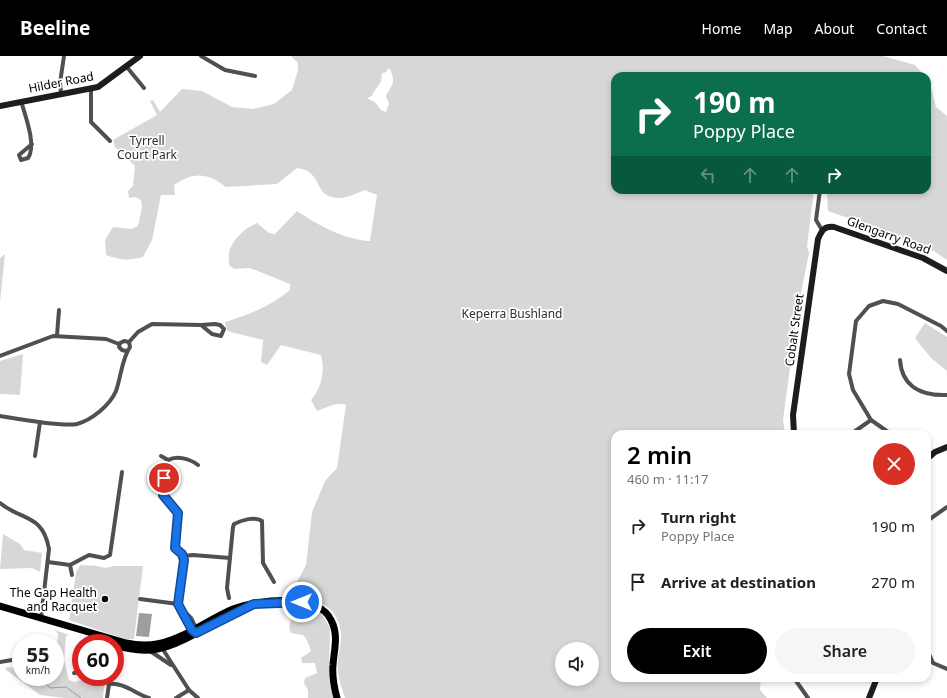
<!DOCTYPE html>
<meta charset="utf-8">
<style>
:root{--surface:#fff;--page:#f6f6f6;--text:#202124;--muted:#757577;--accent:#000}
body{margin:0;font-family:"Noto Sans",sans-serif;background:var(--page);color:var(--text);height:100vh;display:flex;flex-direction:column;font-size:15px;white-space:nowrap}
*{box-sizing:border-box;margin:0}
p{font-size:13px;color:var(--muted)}
.icon{flex:none;width:22px;height:22px;fill:none;stroke:currentColor;stroke-width:2;stroke-linecap:round;stroke-linejoin:round}
.map{position:relative;flex:1;overflow:hidden}
.panel{position:absolute;left:611px;top:374px;width:320px;height:252px;display:flex;flex-direction:column;background:var(--surface);border-radius:12px;box-shadow:0 2px 6px #0003}
.panel>*{flex:none}
.top-card{position:absolute;left:611px;top:16px;width:320px;height:122px;border-radius:12px;box-shadow:0 2px 6px #0003;background:#0b6e4f;color:#fff;overflow:hidden}
.tools{position:absolute;left:555px;top:586px;display:grid;gap:8px}
.tools a{display:grid;place-items:center;width:44px;height:44px;border-radius:50%;background:var(--surface);box-shadow:0 2px 6px #0003;font-size:20px}
.speed{position:absolute;left:12px;top:578px;display:flex;gap:8px;font-size:20px;font-weight:700;text-align:center}
.speed>*{display:grid;place-content:center;width:52px;height:52px;border-radius:50%;background:var(--surface);box-shadow:0 2px 6px #0003;line-height:1}
.speed small{font-size:10px;font-weight:400}
.speed .limit{border:6px solid #d22;background:#fff;color:#111}
.pin{position:absolute;display:grid;place-items:center;width:34px;height:34px;color:#fff;margin:-17px;border:2px solid #fff;border-radius:50%;box-shadow:0 1px 4px #0007}
.me{position:absolute;width:44px;margin:-22px;rotate:270deg;stroke-linejoin:round;filter:drop-shadow(0 0 3px #0008)}
.turn{display:flex;align-items:center;gap:14px;height:84px;padding:0 16px;font-size:18px}
.turn .icon{width:52px;height:52px;stroke-width:2.5}
.turn b{display:block;font-size:28px;line-height:34px}
.lanes{display:flex;align-items:center;height:38px;padding:0 16px;background:#0003;justify-content:center;gap:20px;direction:ltr}
.lanes .off{opacity:.35}
.round{display:grid;place-items:center;flex:none;width:42px;height:42px;border-radius:21px;background:var(--page)}
.overview{display:flex;align-items:center;justify-content:space-between;height:68px;padding:0 16px}
h1{font-size:24px;font-weight:600;line-height:30px;color:var(--accent)}
.action{display:flex;gap:8px;margin-top:auto;padding:8px 16px}
.action a{flex:1;height:46px;border-radius:24px;background:var(--accent);color:#fff;font-size:16px;font-weight:600;line-height:46px;text-align:center}
.action a+a{background:var(--page);color:var(--text)}
ul{padding:0;list-style:none}
li{display:flex;align-items:center;gap:12px;height:56px;padding:0 16px}
li div{flex:1}
li b{display:block;font-size:15px}
li em{font-style:normal}
header{display:flex;align-items:center;gap:24px;box-sizing:border-box;height:56px;padding:0 20px;background:var(--accent);color:#fff}
header strong{font-size:19px}
nav{display:flex;gap:22px;margin-inline-start:auto;font-size:14px}
.map>svg:first-child{display:block}
</style>
<header>
<strong>Beeline</strong>
<nav><a>Home</a><a>Map</a><a>About</a><a>Contact</a></nav>
</header>
<div class="map">
<svg width="947" height="642" viewBox="0 0 947 642">
<rect width="100%" height="100%" fill="#fff"/>
<g fill="#d7d7d7" fill-rule="evenodd">
<path d="M291,0h592l32,9 10,11h-310v114h199l-7,56 2,7 -11,55 -15,112 2,14h-170v244h146l-1,12 7,8h-422c-3,-9 -6,-18 -7,-27 -2,-11 3,-23 3,-34 1,-27 -24,-41 -48,-41l5,-8 -2,-1 1,-5 9,-17 6,-53 13,-31 12,-13 9,-63c-9,-4 -20,3 -29,6l-6,-11c11,-13 14,-30 10,-45l-40,-10 -14,20 -6,-3 2,-22 -36,-9 -2,-9c23,-7 46,-16 65,-32v-6l-40,-16 -16,1 -5,-4c0,-5 -1,-12 1,-16 4,-11 16,-22 27,-26l12,10 6,1 22,-23c21,14 48,29 73,30l7,-46 -12,-5c-8,3 -20,9 -28,8 -25,-2 -13,-27 -40,-30l-20,16 -51,3c-19,-15 -33,-15 -52,-2l1,10h-14l-9,45 -9,17c-14,4 -23,3 -37,-2l-1,-15 8,-13 18,2 7,-3 4,-19 -1,-7 -6,-3 -6,1 -1,-7 5,-5 2,-20 -20,-19 -2,-7 44,-25 -7,-14 3,-1 7,12 22,-23 20,2 30,16 21,2 21,-5 18,-14 6,-20v-7zM388,13h2c6,14 2,15 -4,27l3,8 -3,8 -5,-2c-8,-11 -4,-6 -14,-12l5,-2 1,-3 8,-11 1,-9 4,-1zM562,593h30v30h-30z"/>
<polygon points="927,22 929,24 936,51 947,60 947,204 934,195 915,190 891,177 828,155 827,134 927,134"/>
<polygon points="5,198 0,246 0,202"/>
<polygon points="925,267 947,281 947,315 931,302 915,282"/>
<polygon points="23,298 20,339 0,338 0,305"/>
<polygon points="3,478 20,488 24,494 42,497 40,516 32,512 0,513"/>
<polygon points="80,509 97,510 106,512 114,510 143,510 134,583 125,583 69,564 76,517"/>
<polygon points="293,556 321,557 330,572 329,623 335,642 303,642 308,642 308,634 304,627 305,622 317,617 315,607 302,607 301,602 311,595 307,584 303,579 291,577 289,571"/>
<polygon points="55,574 69,579 66,580 64,604 69,624 75,626 88,622 102,626 104,630 103,642 65,642 40,639 6,614 6,611 20,612 21,610 21,621 55,621 58,578"/>
</g>
<polygon fill="#9e9e9e" points="139,557 152,558 149,581 136,580"/>
<g fill="none" stroke-linecap="round" stroke-linejoin="round">
<polyline stroke="#9e9e9e" stroke-width="1" points="41,621 50,632 66,631 81,642"/>
<g stroke="#505050" stroke-width="4">
<polyline points="201,0 225,14 255,20"/>
<polyline points="126,10 144,32"/>
<polyline points="91,32 91,66 110,85"/>
<polyline points="61,37 60,27 64,0"/>
<path d="M21,45c4,14 16,45 7,57l-7,2 -2,-5 13,-11"/>
<polyline points="820,134 816,164 822,174"/>
<polygon points="215,268 220,269 224,273 221,280 212,278 201,269"/>
<polyline points="57,279 59,254"/>
<polyline points="129,286 138,276 152,268 201,269"/>
<polyline points="0,300 53,280 106,283 119,288"/>
<path d="M900,304c2,27 22,36 47,35"/>
<path d="M0,360c18,3 61,11 77,8 15,-4 33,-19 39,-33 5,-14 6,-33 14,-44l-1,-5 -5,-1 -4,2 -1,4 3,3 4,1"/>
<polyline points="851,378 871,364"/>
<polyline points="891,378 871,364 853,334 849,318 856,265 869,250 883,245 898,248 941,270 947,275"/>
<polyline points="35,400 40,366"/>
<polyline points="161,400 168,404"/>
<path d="M0,447c22,18 43,11 49,46l-8,69"/>
<polyline points="927,465 947,451"/>
<polyline points="183,500 193,499 230,502"/>
<polyline points="48,506 70,509 89,499 104,502 110,499 122,416"/>
<polyline points="70,509 72,519"/>
<path d="M229,542l-2,-10 6,-61 1,-3c8,-4 21,-8 28,-3l1,42 11,19"/>
<polyline points="140,543 178,548"/>
<polyline points="183,554 191,562 196,572"/>
<polyline points="927,570 929,598 933,607 947,613"/>
<path d="M192,574l-14,-26 6,-44 -10,-16 3,-33 -14,-16 5,-35c9,-5 22,-1 30,5"/>
<polyline points="162,592 189,634 198,642"/>
<polyline points="150,595 171,609"/>
<polyline points="0,606 12,604"/>
<polyline points="74,617 81,616"/>
<path d="M101,621l5,2 3,5c14,-2 27,10 40,14"/>
<polyline points="794,622 808,642"/>
<polyline points="107,642 109,628"/>
<polyline points="176,642 189,634"/>
</g>
<g stroke="#1d1d1d" stroke-width="6">
<polyline points="0,50 98,31 140,0"/>
<path d="M794,378l-1,-19 25,-176c4,-9 6,-13 16,-12l89,31 24,13"/>
<polyline points="927,403 935,396 947,391"/>
<polyline points="869,642 877,622"/>
</g>
<g stroke="#000" stroke-width="7">
<path d="M0,550l126,37c15,3 30,3 45,-3 22,-7 40,-22 62,-31 24,-9 85,-17 98,11 8,15 3,30 2,45 -1,11 1,22 4,33"/>
<path d="M115,589c33,11 53,4 82,-12"/>
</g>
</g>
<g fill="none" stroke-linecap="round" stroke-linejoin="round">
<g stroke="#114b97" stroke-width="10">
<polyline id="route" points="164,422 163,439 178,457 175,492 182,498 184,504 178,548 192,574 196,577 254,548 302,546"/>
</g>
<use href="#route" stroke="#1a73e8" stroke-width="7"/>
</g>
<circle fill="#000" stroke="#fff" stroke-width="1.5" cx="105" cy="543" r="4"/>
<g text-anchor="middle" dominant-baseline="central" stroke-width="3.5" stroke-linejoin="round" paint-order="stroke">
<g font-size="12" fill="#000" stroke="#fff">
<text transform="translate(61 26) rotate(-11)">Hilder Road</text>
<text transform="translate(889 179) rotate(20)">Glengarry Road</text>
<text transform="translate(794 274) rotate(-82)">Cobalt Street</text>
</g>
<g font-size="12" fill="#2e2e2e" stroke="#fff">
<text x="147" y="84">Tyrrell<tspan x="147" dy="14">Court Park</tspan></text>
<text x="512" y="257">Keperra Bushland</text>
</g>
<g font-size="12" fill="#000" stroke="#fff" text-anchor="end">
<text x="97" y="536">The Gap Health<tspan x="97" dy="14">and Racquet</tspan></text>
</g>
</g>
</svg>
<div class="tools">
<a><svg class="icon" aria-label="sound" viewBox="0 0 24 24"><path d="M4 9h4l5-4v14l-5-4H4zM17 9q2 3 0 6"/></svg></a>
</div>
<div class="speed"><div>55<small>km/h</small></div><div class="limit">60</div></div>
<div class="pin" style="left:164px;top:422px;background:#d93025"><svg class="icon" aria-label="arrive" viewBox="0 0 24 24"><path d="M6 21V4h12l-3 4 3 4H6"/></svg></div>
<svg class="me" style="left:302px;top:546px" viewBox="-20 -20 40 40"><circle r="17" fill="#1a73e8" stroke="#fff" stroke-width="3"/><path d="M0-11L8 9 0 5-8 9z" fill="#fff"/></svg>
<div class="top-card">
<div class="turn"><svg class="icon" aria-label="right" viewBox="0 0 24 24"><path d="M7 20v-9h11M14 6l5 5-5 5"/></svg><div><b>190 m</b>Poppy Place</div></div>
<div class="lanes"><svg class="icon off" aria-label="left" viewBox="0 0 24 24"><path d="M17 20v-9H6M10 6l-5 5 5 5"/></svg><svg class="icon off" aria-label="ahead" viewBox="0 0 24 24"><path d="M12 20V5M6 11l6-6 6 6"/></svg><svg class="icon off" aria-label="ahead" viewBox="0 0 24 24"><path d="M12 20V5M6 11l6-6 6 6"/></svg><svg class="icon" aria-label="right" viewBox="0 0 24 24"><path d="M7 20v-9h11M14 6l5 5-5 5"/></svg></div>
</div>
<section class="panel">
<div class="overview"><div><h1>2 min</h1><p>460 m · 11:17</p></div><a class="round" style="background:#d93025;color:#fff"><svg class="icon" aria-label="close" viewBox="0 0 24 24"><path d="M6 6l12 12M18 6L6 18"/></svg></a></div>
<ul>
<li><svg class="icon" aria-label="right" viewBox="0 0 24 24"><path d="M7 20v-9h11M14 6l5 5-5 5"/></svg><div><b>Turn right</b><p>Poppy Place</p></div><em>190 m</em></li>
<li><svg class="icon" aria-label="arrive" viewBox="0 0 24 24"><path d="M6 21V4h12l-3 4 3 4H6"/></svg><div><b>Arrive at destination</b></div><em>270 m</em></li>
</ul>
<div class="action"><a>Exit</a><a>Share</a></div>
</section>
</div>
